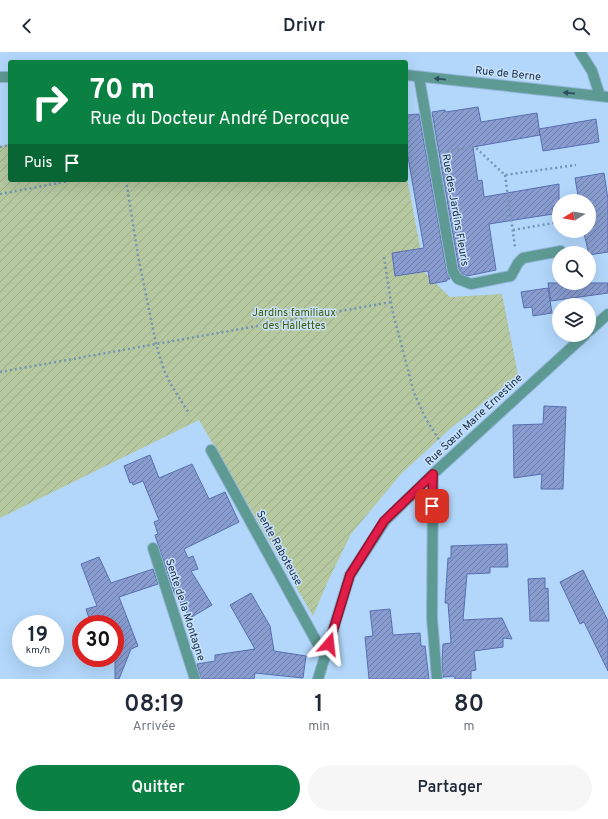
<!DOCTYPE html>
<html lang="fr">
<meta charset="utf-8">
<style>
:root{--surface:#fff;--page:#f6f6f7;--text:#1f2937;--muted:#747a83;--accent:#0b8043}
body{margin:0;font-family:Overpass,sans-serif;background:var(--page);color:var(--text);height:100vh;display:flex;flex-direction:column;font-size:15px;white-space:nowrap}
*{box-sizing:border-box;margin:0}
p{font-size:13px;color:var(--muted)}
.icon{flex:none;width:22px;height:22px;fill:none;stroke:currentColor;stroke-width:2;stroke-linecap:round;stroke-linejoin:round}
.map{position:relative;height:627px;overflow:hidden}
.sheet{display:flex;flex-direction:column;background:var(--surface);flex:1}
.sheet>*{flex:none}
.banner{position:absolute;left:8px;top:8px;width:400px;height:122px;border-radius:4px;box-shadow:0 4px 16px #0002;background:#0b8043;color:#fff;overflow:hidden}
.needle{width:26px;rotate:259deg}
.buttons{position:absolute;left:552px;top:142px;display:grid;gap:8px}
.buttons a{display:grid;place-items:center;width:44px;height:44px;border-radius:50%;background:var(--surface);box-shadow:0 4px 16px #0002;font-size:20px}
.speed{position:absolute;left:12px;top:563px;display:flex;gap:8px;font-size:20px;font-weight:700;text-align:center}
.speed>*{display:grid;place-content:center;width:52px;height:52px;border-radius:50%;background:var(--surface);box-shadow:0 4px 16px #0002;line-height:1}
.speed small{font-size:10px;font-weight:400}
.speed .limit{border:6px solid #d22;background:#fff;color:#111}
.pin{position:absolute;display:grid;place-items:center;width:34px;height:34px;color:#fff;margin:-17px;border-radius:8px;box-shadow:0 2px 6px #0006}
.me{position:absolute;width:44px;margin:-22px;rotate:17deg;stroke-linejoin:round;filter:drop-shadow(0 0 3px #0008)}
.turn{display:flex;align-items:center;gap:14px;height:84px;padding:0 16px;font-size:18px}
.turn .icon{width:52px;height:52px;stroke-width:2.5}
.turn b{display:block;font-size:28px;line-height:34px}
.then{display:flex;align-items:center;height:38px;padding:0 16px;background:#0003;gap:8px;font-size:15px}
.eta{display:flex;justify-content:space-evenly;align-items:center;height:68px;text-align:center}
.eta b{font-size:24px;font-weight:600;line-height:28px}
.button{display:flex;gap:8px;margin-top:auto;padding:8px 16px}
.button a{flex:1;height:46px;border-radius:24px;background:var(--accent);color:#fff;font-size:16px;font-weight:600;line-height:46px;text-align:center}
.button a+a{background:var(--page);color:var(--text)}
header{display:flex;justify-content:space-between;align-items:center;height:52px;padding:0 16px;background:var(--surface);font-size:18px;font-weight:600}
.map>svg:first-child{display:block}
</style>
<header><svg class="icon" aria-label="back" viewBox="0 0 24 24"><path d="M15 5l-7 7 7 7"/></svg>Drivr<svg class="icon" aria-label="search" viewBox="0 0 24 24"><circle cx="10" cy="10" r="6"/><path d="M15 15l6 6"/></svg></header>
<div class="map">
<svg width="608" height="627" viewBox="0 0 608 627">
<defs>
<pattern id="garden-furrows" width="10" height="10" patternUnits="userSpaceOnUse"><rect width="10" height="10" fill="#b5c89f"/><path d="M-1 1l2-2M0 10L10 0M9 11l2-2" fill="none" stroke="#9bac8a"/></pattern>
<pattern id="building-hatch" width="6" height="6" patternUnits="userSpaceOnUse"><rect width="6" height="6" fill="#889cd0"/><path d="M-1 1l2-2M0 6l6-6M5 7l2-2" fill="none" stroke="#6e80aa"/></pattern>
</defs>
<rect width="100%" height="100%" fill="#b2d7fb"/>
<polygon fill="url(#garden-furrows)" points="10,92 10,128 406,128 406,121 425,221 450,245 502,242 518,323 450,377 401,422 351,482 328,529 313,564 199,368 0,466 0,94"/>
<g fill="url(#building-hatch)" stroke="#586eb0">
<polygon points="478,55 481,70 537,61 540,83 473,95 478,129 482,128 484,145 559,132 559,154 552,155 553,162 489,172 496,218 467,224 462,222 459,217 432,60 445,58 446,60"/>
<polygon points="419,62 447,221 450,227 447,227 447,229 430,232 428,219 395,224 392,201 424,196 406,94 406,63"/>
<polygon points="596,67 599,90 543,99 539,77"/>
<polygon points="604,121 608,147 608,200 589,203 584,181 589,180 589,149 579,149 575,126"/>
<polygon points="548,231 608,231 608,241 551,249"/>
<polygon points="548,236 552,261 533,264 532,255 524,256 521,240"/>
<polygon points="544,354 566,355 563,437 541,437 542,422 514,426 513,373 543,372"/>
<polygon points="150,403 159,426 192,412 209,447 225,440 239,470 184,497 188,506 193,504 198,517 191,519 212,553 190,566 174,540 155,483 158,482 154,470 159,468 143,429 133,433 132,430 130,431 124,414"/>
<polygon points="507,492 508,515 490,515 490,521 467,522 463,568 502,566 512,587 503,586 503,595 474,599 476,618 471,619 471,627 455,627 454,624 443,625 442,610 443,592 451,591 448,551 445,551 448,506 451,506 451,494"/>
<polygon points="99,505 111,531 153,517 158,532 119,545 138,594 131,597 119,627 115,627 115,572 91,572 86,557 97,554 81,512"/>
<polygon points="583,518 608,569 608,619 584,570 580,572 560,530"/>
<polygon points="545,526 545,537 548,536 549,569 530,569 528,527"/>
<polygon points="251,541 270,574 274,599 306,604 303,626 255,621 254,627 201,627 197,612 215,609 215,603 255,597 230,553"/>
<polygon points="390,557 393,583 420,581 421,594 425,594 429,627 369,627 365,585 373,584 370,559"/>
</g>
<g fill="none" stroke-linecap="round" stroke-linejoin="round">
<g stroke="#92b5d6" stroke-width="12">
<g id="minor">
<polyline points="580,0 592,19 600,44"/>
<polyline points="406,23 608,45"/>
<polyline points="0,25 10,25"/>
<polyline points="419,25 453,220 458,227 471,232 511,224 518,211 523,206 561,199"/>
<polyline points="589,279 608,262"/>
<polyline points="211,398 325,605"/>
<polyline points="433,422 432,566 437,627"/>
<polyline points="153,496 195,627"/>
<polyline points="318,627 350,523 385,469 433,422 585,283"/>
</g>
</g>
<g stroke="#7595b4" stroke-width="2.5" stroke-dasharray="2 3" stroke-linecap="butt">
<polyline points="0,95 10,93"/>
<polyline points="447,99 475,95 505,123 576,113"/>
<polyline points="505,123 515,195"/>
<polyline points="126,128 138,204 156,292 164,318 170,331 188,360"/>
<polyline points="0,142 75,128"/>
<polyline points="589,165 608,162"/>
<polyline points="513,178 559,170"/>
<polyline points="384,205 392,257 414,341 426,367 443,394"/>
<polyline points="0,320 391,250"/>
</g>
<use href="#minor" stroke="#5e9a94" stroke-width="10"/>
</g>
<defs><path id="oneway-solid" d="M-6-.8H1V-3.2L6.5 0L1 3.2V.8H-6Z"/></defs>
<g fill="#2a4e5c">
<use href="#oneway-solid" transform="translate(440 27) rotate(-174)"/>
<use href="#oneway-solid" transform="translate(569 41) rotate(-174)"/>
</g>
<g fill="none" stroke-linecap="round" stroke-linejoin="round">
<g stroke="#92132f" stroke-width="10">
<polyline id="route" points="329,592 350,523 384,469 433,422 432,454"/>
</g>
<use href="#route" stroke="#e11d48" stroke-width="7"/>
</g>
<g text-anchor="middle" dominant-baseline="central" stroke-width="3" stroke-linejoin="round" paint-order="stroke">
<g font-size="11" fill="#142d44" stroke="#cae2fb">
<text transform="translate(508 22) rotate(6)">Rue de Berne</text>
<text transform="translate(455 158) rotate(80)">Rue des Jardins Fleuris</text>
<text transform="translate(474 368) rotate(-43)">Rue Sœur Marie Ernestine</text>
<text transform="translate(279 496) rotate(61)">Sente Raboteuse</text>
<text transform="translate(185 558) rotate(72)">Sente de la Montagne</text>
</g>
<g font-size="11" fill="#3f5c08" stroke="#cae2fb">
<text x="294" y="261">Jardins familiaux<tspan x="294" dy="13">des Hallettes</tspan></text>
</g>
</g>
</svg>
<div class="buttons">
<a><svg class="needle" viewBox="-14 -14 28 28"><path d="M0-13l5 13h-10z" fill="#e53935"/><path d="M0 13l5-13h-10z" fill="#747a83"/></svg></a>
<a><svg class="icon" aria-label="search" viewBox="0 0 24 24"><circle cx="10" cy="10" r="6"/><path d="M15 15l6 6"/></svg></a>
<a><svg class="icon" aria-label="layers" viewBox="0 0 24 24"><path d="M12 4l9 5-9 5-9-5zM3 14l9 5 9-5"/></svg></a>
</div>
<div class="speed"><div>19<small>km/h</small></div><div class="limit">30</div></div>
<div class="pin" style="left:432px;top:454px;background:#d93025"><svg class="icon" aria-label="arrive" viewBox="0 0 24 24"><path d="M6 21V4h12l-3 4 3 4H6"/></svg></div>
<svg class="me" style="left:329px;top:592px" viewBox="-20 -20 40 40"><path d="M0-17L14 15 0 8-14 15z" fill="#e11d48" stroke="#fff" stroke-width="4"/></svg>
<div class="banner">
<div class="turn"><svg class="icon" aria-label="right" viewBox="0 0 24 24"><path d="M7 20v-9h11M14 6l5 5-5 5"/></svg><div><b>70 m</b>Rue du Docteur André Derocque</div></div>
<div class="then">Puis<svg class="icon" aria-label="arrive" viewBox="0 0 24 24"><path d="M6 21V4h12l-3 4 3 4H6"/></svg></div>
</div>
</div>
<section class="sheet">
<div class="eta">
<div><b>08:19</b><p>Arrivée</p></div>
<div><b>1</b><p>min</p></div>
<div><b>80</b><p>m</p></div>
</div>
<div class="button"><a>Quitter</a><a>Partager</a></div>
</section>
